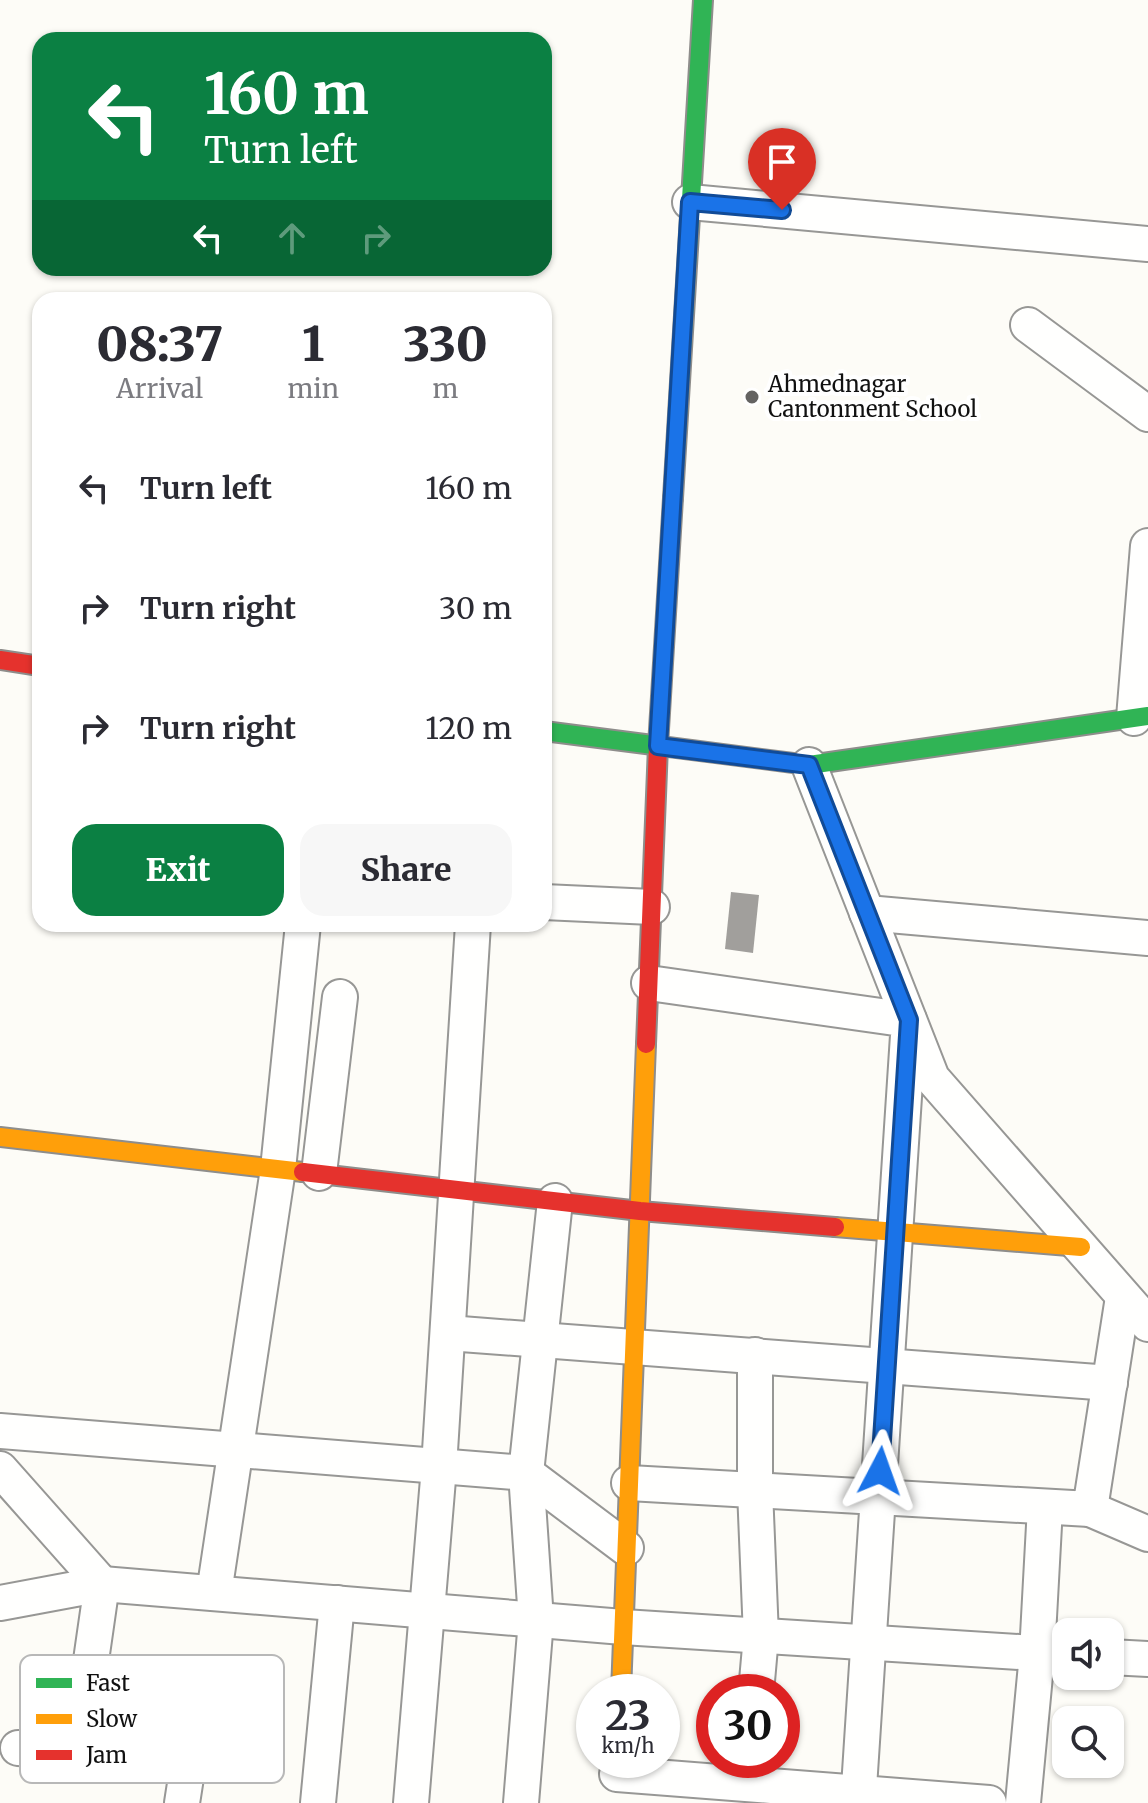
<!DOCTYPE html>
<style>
:root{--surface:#fff;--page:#f7f7f7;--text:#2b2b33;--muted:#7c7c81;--accent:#0b8043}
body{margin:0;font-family:Merriweather,serif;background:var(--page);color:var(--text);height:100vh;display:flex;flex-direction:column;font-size:30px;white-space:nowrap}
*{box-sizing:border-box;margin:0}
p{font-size:26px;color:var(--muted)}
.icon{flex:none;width:44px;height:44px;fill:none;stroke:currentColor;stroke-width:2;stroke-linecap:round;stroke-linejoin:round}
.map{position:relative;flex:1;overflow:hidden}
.details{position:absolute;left:32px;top:292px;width:520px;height:640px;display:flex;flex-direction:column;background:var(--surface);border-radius:24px;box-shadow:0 2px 6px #0004}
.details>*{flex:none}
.top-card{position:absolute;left:32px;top:32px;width:520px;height:244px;border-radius:24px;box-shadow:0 2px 6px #0004;background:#0b8043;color:#fff;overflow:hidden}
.buttons{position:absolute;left:1052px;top:1618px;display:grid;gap:16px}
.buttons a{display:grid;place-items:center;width:72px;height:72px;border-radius:16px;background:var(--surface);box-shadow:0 2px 6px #0004;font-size:40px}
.speed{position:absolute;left:576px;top:1674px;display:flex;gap:16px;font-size:40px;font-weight:700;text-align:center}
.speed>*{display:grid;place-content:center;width:104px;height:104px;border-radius:50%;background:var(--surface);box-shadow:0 2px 6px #0004;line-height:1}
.speed small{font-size:20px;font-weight:400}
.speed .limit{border:12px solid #d22;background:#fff;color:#111}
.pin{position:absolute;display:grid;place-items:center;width:68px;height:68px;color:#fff;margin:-82px -34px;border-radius:50% 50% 50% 0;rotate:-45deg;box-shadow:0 0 8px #0007}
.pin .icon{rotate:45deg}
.me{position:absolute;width:88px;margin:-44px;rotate:4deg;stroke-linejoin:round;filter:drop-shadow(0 0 6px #0008)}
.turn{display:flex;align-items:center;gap:28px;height:168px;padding:0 40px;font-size:36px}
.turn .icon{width:104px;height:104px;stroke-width:2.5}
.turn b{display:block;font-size:56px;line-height:68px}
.lanes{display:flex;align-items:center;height:76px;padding:0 40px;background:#0003;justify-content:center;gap:40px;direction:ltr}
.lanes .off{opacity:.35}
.eta{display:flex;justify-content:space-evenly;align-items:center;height:136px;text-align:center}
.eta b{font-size:48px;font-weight:800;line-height:56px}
.button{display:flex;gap:16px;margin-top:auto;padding:16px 40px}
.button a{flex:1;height:92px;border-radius:24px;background:var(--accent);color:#fff;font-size:32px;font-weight:800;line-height:92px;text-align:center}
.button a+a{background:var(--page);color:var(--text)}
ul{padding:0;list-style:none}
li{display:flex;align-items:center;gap:24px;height:120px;padding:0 40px}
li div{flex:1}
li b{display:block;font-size:30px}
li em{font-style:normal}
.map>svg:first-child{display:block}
</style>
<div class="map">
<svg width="1148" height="1803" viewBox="0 0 1148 1803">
<rect width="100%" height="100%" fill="#fdfcf7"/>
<polygon fill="#a19f9c" points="731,892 759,895 753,953 725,949"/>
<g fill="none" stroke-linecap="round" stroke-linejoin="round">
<g stroke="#979795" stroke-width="38">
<g id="street">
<polyline points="690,202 1148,244"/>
<polyline points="1028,325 1148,414"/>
<polyline points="1134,718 1148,546"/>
<polyline points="809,765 932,1078 1148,1324"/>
<polyline points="544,902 652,907"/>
<polyline points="867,913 1148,938"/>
<polyline points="649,983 909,1020 858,1803"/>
<polyline points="319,1173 340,997"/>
<polyline points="448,1333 1110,1383"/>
<polyline points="755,1355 755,1490 761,1636 756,1692"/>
<polyline points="0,1431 526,1473 626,1548"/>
<polyline points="0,1469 102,1584 78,1751"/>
<polyline points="629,1483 1090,1509 1123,1297"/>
<polyline points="1090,1509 1148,1534"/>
<polyline points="214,1593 278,1169 303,924"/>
<polyline points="0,1603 102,1584 623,1627 1066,1655"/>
<polyline points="1110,1657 1148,1659"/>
<polyline points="18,1748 189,1758 182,1803"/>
<polyline points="617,1774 989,1803"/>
<polyline points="318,1803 337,1603"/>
<polyline points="411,1803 439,1467 473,924"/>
<polyline points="521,1803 536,1620 526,1473 555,1201"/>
<polyline points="1023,1803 1037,1654 1045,1507"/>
</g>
</g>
<g stroke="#8e8d8b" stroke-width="22">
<g id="fast">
<polyline points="673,498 703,0"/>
<polyline points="544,731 809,765 1148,716"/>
</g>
</g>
<g stroke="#8e8d8b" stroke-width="22">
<g id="slow">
<polyline points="0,1137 303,1172"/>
<polyline points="835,1227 1081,1247"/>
<polyline points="621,1692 646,1044"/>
</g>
</g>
<g stroke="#8e8d8b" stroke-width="22">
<g id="jam">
<polyline points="0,660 40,666"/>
<polyline points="646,1044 658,746 673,498"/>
<polyline points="303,1172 640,1211 835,1227"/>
</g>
</g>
<use href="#street" stroke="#fffffe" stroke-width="34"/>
<use href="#fast" stroke="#30b455" stroke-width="18"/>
<use href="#slow" stroke="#ff9f0a" stroke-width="18"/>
<use href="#jam" stroke="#e5322d" stroke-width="18"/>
</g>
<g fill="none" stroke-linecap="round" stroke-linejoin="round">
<g stroke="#114b97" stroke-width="20">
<polyline id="route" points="782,210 690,202 658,746 809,765 909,1020 880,1471"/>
</g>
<use href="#route" stroke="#1a73e8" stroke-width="14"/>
</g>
<circle fill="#646362" stroke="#fff" stroke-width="3" cx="752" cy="397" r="8"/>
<g text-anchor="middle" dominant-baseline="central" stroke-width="8" stroke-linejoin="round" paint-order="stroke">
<g font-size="22" fill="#111" stroke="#fff" text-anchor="start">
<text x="768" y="384">Ahmednagar<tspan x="768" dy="25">Cantonment School</tspan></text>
</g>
</g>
<rect x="20" y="1655" width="264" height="128" rx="12" fill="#fff" stroke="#b8b8b8" stroke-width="2"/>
<rect x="36" y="1678" width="36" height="10" fill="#30b455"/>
<rect x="36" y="1714" width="36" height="10" fill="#ff9f0a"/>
<rect x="36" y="1750" width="36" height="10" fill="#e5322d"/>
<g font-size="22" fill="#111">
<text x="86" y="1691">Fast</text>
<text x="86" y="1727">Slow</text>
<text x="86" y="1763">Jam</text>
</g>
</svg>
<div class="buttons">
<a><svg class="icon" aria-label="sound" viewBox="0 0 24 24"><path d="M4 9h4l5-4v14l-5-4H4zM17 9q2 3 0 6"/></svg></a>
<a><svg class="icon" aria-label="search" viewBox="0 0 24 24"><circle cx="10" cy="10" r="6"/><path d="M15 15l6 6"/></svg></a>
</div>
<div class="speed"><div>23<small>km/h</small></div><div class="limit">30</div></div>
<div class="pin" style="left:782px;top:210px;background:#d93025"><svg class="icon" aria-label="arrive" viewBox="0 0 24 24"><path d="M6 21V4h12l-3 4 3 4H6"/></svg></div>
<svg class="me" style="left:880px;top:1471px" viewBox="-20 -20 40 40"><path d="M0-17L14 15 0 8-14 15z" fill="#1a73e8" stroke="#fff" stroke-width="4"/></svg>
<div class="top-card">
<div class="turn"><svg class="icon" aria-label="left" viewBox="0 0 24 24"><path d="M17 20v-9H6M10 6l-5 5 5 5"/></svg><div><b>160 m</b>Turn left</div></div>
<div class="lanes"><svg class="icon" aria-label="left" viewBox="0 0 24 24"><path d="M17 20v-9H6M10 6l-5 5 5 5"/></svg><svg class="icon off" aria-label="ahead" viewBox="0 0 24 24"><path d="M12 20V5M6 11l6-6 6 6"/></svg><svg class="icon off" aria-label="right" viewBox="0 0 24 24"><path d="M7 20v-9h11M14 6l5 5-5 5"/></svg></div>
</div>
<section class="details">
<div class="eta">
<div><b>08:37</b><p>Arrival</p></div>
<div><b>1</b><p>min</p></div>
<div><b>330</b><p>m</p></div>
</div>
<ul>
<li><svg class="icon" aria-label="left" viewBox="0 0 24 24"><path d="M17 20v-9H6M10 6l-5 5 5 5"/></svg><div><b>Turn left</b></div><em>160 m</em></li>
<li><svg class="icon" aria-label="right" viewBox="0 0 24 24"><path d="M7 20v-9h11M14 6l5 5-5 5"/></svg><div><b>Turn right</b></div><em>30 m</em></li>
<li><svg class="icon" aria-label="right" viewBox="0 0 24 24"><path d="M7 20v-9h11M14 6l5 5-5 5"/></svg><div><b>Turn right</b></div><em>120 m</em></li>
</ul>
<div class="button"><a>Exit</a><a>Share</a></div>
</section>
</div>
